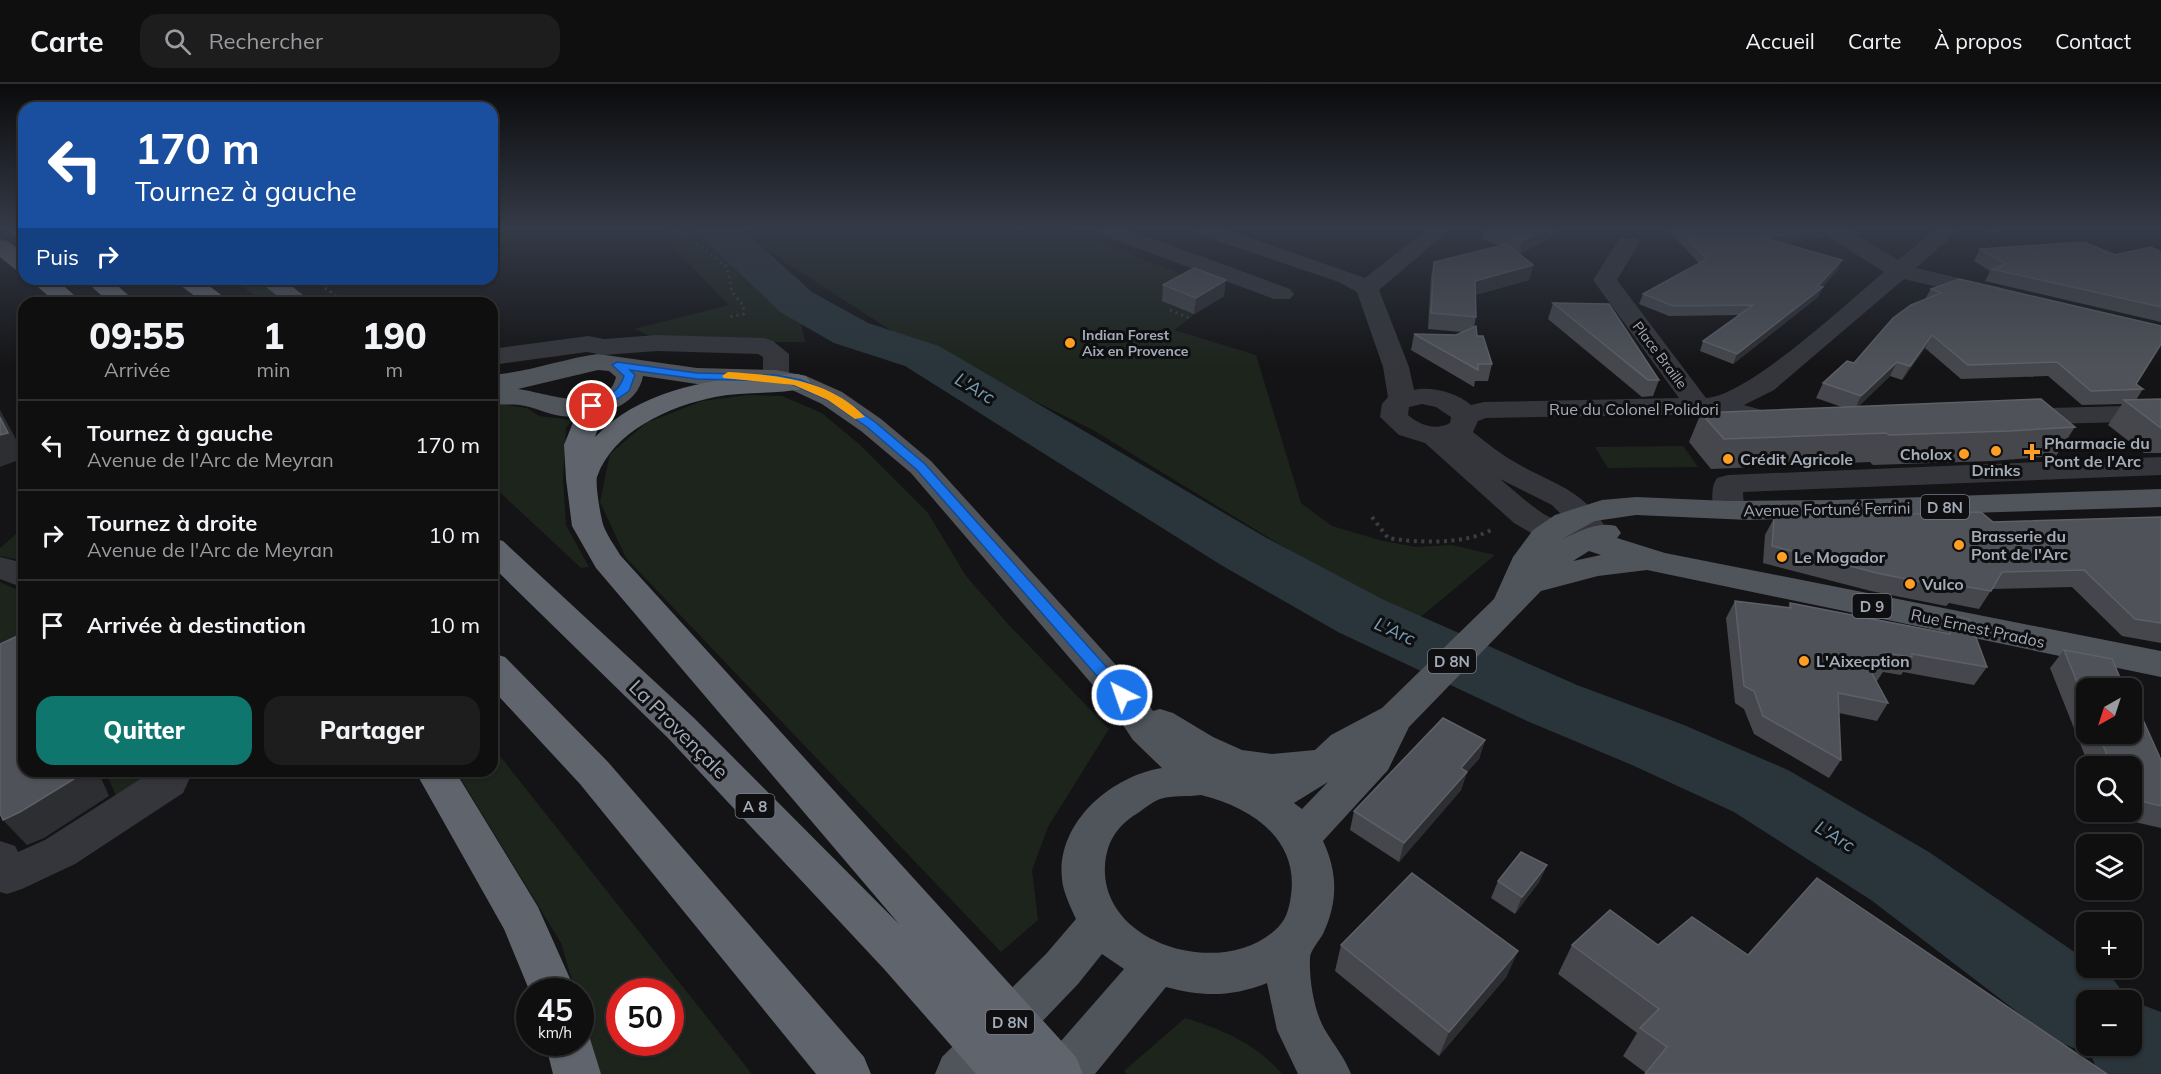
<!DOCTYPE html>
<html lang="fr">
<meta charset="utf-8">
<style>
:root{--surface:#0f0f10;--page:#1d1d1e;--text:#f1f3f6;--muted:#9b9c9f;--line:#2f2f30;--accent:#0f766e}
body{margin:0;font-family:Mulish,sans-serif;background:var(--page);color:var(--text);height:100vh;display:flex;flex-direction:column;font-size:22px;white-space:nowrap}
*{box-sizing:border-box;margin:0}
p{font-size:20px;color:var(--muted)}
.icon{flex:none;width:33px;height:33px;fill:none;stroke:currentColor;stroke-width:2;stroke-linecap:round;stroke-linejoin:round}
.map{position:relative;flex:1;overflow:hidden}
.drawer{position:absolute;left:18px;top:213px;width:480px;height:480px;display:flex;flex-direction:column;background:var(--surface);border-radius:18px;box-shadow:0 2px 4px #0004,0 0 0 2px var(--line)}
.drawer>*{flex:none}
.banner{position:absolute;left:18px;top:18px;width:480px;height:183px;border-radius:18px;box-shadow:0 2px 4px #0004,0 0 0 2px var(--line);background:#1a4fa0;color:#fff;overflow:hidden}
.needle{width:39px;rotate:219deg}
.tools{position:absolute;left:2076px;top:594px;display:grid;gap:12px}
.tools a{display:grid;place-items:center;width:66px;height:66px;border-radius:12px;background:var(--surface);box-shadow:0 2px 4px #0004,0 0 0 2px var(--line);font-size:30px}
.speed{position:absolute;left:516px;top:894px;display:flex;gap:12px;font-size:30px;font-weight:700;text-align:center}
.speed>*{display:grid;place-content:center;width:78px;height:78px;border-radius:50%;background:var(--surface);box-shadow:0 2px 4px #0004,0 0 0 2px var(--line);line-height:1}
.speed small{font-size:15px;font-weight:400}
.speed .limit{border:9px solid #d22;background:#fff;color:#111}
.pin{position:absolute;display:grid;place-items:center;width:51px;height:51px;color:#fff;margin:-26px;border:3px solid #fff;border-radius:50%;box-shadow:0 2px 6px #0007}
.me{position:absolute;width:66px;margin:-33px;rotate:319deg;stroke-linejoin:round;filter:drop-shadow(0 0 4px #0008)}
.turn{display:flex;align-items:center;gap:21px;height:126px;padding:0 18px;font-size:27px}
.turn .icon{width:78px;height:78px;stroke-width:2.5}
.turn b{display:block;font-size:42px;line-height:51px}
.then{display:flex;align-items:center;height:57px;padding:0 18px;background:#0003;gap:12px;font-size:22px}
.eta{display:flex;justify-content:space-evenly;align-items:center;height:102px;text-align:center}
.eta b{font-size:36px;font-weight:800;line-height:42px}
.cta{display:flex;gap:12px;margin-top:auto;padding:12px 18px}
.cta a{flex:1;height:69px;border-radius:18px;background:var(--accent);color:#fff;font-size:24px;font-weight:800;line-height:69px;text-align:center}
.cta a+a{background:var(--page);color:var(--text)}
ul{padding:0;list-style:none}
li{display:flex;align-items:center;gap:18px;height:90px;padding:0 18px;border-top:2px solid var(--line)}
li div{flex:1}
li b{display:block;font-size:22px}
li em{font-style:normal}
header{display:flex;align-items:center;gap:36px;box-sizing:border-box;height:84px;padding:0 30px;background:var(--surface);border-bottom:2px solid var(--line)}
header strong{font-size:28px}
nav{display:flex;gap:33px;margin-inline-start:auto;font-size:21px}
.search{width:420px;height:54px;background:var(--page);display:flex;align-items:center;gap:15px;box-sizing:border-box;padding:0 21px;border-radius:18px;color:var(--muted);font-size:22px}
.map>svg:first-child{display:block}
</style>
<header>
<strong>Carte</strong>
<div class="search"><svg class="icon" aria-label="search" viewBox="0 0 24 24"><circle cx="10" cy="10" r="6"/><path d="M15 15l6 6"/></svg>Rechercher</div>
<nav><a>Accueil</a><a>Carte</a><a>À propos</a><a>Contact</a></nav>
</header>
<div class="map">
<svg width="2161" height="990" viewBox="0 0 2161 990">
<rect width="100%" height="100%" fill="#141416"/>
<g fill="#1c241c" fill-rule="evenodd">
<polygon points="655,145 721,145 796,218 805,258 664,258 634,245 729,221"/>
<polygon points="748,145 1065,145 1226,207 1174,246 1256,271 1301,419 1332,442 1383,457 1416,463 1452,461 1495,471 1411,541 1093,346 892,247 766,166"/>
<polygon points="232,195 258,195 290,219 266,219"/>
<polygon points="748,311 782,312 822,329 859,360 928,429 966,492 1008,540 1109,645 1048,743 1032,786 1038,836 1001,868 626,474 600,418 610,370 646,339 702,317"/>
<polygon points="492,319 527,324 539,332 573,336 566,344 563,394 566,441 589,483 581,484 492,401"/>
<polygon points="1683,362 1698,383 1608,384 1595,363"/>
<polygon points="24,443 24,477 0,472 0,464"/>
<polygon points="0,498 24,509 24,581 0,592"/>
<path d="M492,662l260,328h-153l-18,-64 -1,-18 -5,-1 -14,-48 -105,-172h36zM620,908h50v50h-50z"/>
<polygon points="105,687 149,687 146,697 118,716"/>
<path d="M1185,934c36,11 72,26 97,56h-155l-3,-3z"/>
</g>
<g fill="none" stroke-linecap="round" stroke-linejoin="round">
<path fill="#29353b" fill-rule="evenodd" d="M698,145h44l70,63 56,31 71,23 326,191 119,63 193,85 107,40 104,45 141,82 157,108v8c22,0 32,15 40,32h-40v46h46v-45l29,11v62h-62l-10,-23 -3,2 -32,-13 -183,-140 -137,-88 -102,-47 -105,-44 -189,-89 -117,-67 -316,-199 -71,-23 -54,-31 -77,-74z"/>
<g stroke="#3a3d42" stroke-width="3" stroke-dasharray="2 4" stroke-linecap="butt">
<polyline points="677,145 727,183 732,208 743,221 744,230 728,233"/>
<polyline points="325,204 346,219"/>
<polyline points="1170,226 1192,235"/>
</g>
<path stroke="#3a3d42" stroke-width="4" stroke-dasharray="3 4.5" stroke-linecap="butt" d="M1372,433l16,21c29,5 81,7 106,-10"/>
<g fill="#34363b" fill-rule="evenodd">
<polygon points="1097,145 1127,145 1290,205 1294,210 1290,215 1274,215 1100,150"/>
<path d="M1194,145h31l140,49 62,-49h24l-72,61 30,77 5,23c18,-4 43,3 57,15l13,-3 195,-4 -86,-118 27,-42h16l3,5 -22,37 89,118c41,-1 143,-97 178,-126l-60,-38 -3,-5h25l52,31 38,-31h24l-44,39 85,20 4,5 -4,5 -8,2 -89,-21 -130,111 -30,15 43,12 4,6 -4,6 -10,2 -59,-17 -232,4 -8,3 -5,11c15,12 30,24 47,33 36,20 63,25 86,63l-10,18 -11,3 -45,-11 -26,-15 -89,-80 -26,-8 -19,-18 2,-13 6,-7 -5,-30 -26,-75 -18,-10 -142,-48zM1422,320l14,3 15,10 -1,6c-15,8 -30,2 -42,-8l1,-8zM1500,395l52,26 21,21c-29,-6 -50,-28 -73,-47z"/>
<polygon points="657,251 764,254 773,257 789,270 789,294 785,300 776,302 767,300 763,294 763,273 758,270 657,267 604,271 587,268 492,281 492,265 588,252 604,255"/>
<polygon points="2161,321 2161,337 2018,341 2008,339 2004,333 2008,327 2018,325"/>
<path d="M2161,373v18l-418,17 1,18 -4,7 -11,2 -11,-2c-7,-11 -8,-29 -1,-39l11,-3z"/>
<polygon points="0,473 24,479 24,504 0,495"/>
<polygon points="153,687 193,687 183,709 75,780 22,805 7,810 0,808 0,757 15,762 18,768 45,756"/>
</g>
<g fill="#50545b" fill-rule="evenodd">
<polygon points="256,195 283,195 313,219 286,219"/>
<path d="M598,270l99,14 79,2 30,6 36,16 39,27 50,42 204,225 18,25 7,-2 13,4 40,24 29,13 30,4 43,-4 16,-15 51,-27 112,-109 19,-42 20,-27 22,-15 47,-15 34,-3 92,4 108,-1 325,-11v18l-412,13 -113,-5 -41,6 -33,18c17,-7 34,-18 54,-13l5,7 -4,5 48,15 496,98v26l-514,-107 -49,6 -57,15 -132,136 -21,43 -65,71c15,32 15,61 0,93 -4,7 -13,17 -13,24 -1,22 4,53 15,72 9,15 20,28 26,44h-53l-21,-44 -10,-47c-35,14 -65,14 -101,4l-71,87h-55l7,-17 77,-88 -22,-15 -24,30 -86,90h-57l7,-17 104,-103 30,-35c-5,-11 -13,-27 -14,-40 -6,-56 49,-103 100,-111l-29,-28 -24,-36 -198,-231 -50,-42 -39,-27 -32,-15 -93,-5 -54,-8c-6,34 -52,43 -82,40 -14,-2 -27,-9 -41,-11 -9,-1 -19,0 -28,-1v-29c37,-3 70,-16 106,-21zM598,286l11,1 7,6c-9,40 -73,15 -98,12zM1589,467l12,4 -28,6zM1328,698l-26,27 -8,-6zM1201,711c49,12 98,43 90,100 -2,15 -5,26 -17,36 -55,48 -174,13 -169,-66 2,-22 10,-36 28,-49 9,-5 18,-14 27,-17 12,-4 28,-2 41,-4z"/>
</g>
<g fill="#60656d" fill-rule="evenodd">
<polygon points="9,145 24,145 24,154 12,150"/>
<polygon points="0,155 8,157 24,170 24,188 16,186 0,173"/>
<polygon points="29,195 56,195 83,219 56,219"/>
<polygon points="83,195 110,195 137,219 110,219"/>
<polygon points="172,195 200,195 232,219 204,219"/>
<path d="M797,290l9,2 4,6 -4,6c-29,7 -61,3 -91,9 -45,9 -102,34 -118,80 -2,7 4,43 7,50 4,10 11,19 16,28l456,502 7,17h-107l-92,-105 -216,-231 -176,-172v-28l11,3 191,177 205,206 -303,-356 -24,-42 -6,-47 -2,-34 18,-45 10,-2 10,2 4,6 -11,31c51,-53 132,-61 202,-63z"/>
<polygon points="492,569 505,573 608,678 864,973 871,990 816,990 580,700 492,605"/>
<polygon points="415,687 455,687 538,823 576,908 530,908 504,845"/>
<polygon points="580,940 586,942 601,990 553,990 545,958 580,958"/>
</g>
</g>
<g fill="#45474c">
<polygon points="1484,145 1565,145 1520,170 1533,181 1529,196 1475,211 1476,233 1474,243 1477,252 1492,280 1488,297 1475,297 1474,303 1411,266 1414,250 1456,251 1462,248 1428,245 1431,193 1434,178 1499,162 1482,154"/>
<polygon points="1667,145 1828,145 1824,153 1784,159 1838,186 1822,203 1818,213 1733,280 1700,267 1703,257 1739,231 1669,232 1639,220 1643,210 1699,179"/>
<polygon points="1849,145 1874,145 1855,148"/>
<polygon points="1983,145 2001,145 1995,150"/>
<polygon points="1980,165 2115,171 2161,168 2161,238 1985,197 1990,187 1974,177"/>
<polygon points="1163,201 1224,212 1194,230 1162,217"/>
<polygon points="1931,205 2136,300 2143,305 2136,316 2161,315 2161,369 2144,369 2108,341 2122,320 2082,321 2048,292 1961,295 1925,264 1902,296 1890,292 1859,322 2075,343 2056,372 1991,377 1873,381 1870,378 1711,385 1689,358 1701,329 1842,323 1816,314 1823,299 1854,279 1925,215"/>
<polygon points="1553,219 1659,296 1653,312 1642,313 1548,235"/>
<polygon points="2161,433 2161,559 2122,552 2072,503 1992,505 1979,525 1949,519 1946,522 1871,507 1763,479 1765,451 1774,434 1993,438"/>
<polygon points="1735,517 1788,524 1790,519 1943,548 1954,532 1987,583 1974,601 1903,588 1901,591 1883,588 1877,597 1876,597 1888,619 1877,637 1839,629 1841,676 1829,694 1754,650 1744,625 1735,619 1726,534"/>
<polygon points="2064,566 2086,604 2086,650 2132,650 2161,676 2161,744 2108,732 2106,728 2132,728 2132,682 2089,682 2050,584"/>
<polygon points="1485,656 1479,675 1467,688 1461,706 1399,778 1350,746 1354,727"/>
<polygon points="1547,781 1539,798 1515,830 1491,814 1498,797"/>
<polygon points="1341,861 1507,892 1439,972 1335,887"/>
<polygon points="1572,861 1658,861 1748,871 1646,989 1623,972 1637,949 1558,890"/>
</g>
<g fill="#2d2e32">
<polygon points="1545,145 1565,145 1519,171 1522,157"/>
<polygon points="1820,145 1828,145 1824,153 1761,163 1765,154"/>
<polygon points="1856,145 1874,145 1855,148"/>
<polygon points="1842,176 1838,186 1819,206 1823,203 1818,213 1733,280 1737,270"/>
<polygon points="1533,181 1529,196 1471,212 1475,197"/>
<polygon points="1226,196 1224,212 1194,230 1196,214"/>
<polygon points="1932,251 1925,264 1902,296 1910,282"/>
<polygon points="1897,278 1890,292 1854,327 1861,312"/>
<polygon points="0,326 24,370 24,374 0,383"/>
<polygon points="1485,656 1479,675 1467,688 1461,706 1399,778 1404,759 1461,684"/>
<polygon points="87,687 98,687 109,712 44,754 27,761 3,736"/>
<polygon points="1547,781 1539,798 1515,830 1522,813"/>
<polygon points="1518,867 1507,892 1439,972 1449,948"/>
</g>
<g fill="#4f5258" stroke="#5d6067" stroke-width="1.5">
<polygon points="1495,145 1545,145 1522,157"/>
<polygon points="1679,145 1821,145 1765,154 1842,176 1818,202 1823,203 1737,270 1703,257 1753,221 1673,222 1643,210 1707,175"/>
<polygon points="2084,158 2115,171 2151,163 2161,168 2161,223 1992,185 2006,180 1980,165"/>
<polygon points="1507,160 1533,181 1475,197 1476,233 1431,229 1434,178"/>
<polygon points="1194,184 1226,196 1196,214 1163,201"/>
<polygon points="1959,195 2161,242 2161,260 2136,300 2143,305 2091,307 2057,278 1968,281 1932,251 1910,282 1897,278 1861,312 1823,299 1847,277 1854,279 1893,234 1911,221 1941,209 1931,205"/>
<polygon points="1553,219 1609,220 1659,296 1648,296"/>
<polygon points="1476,242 1477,252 1483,252 1492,280 1478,280 1478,286 1414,250 1456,251"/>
<polygon points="2041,315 2075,343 2009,347 1889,351 1886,349 1724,355 1701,329"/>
<polygon points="2161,315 2161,344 2124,316"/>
<polygon points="0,333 8,349 0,351"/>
<polygon points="1981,428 1993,438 2161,433 2161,539 2135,535 2084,486 2002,488 1991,507 1956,501 1958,505 1881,490 1772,462 1774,434"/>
<polygon points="1735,517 1791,524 1790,519 1950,550 1954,532 1969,535 1987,583 1912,570 1912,573 1885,569 1888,579 1864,575 1888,619 1838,609 1841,676 1763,632 1754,607 1744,602"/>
<polygon points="24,549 24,687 87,687 20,728 3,736 0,729 0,560"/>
<polygon points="2064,566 2112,575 2124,603 2129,604 2086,604 2086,620"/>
<polygon points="2132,611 2161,676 2161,722 2132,715 2132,682 2112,682 2098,650 2132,650"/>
<polygon points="1443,634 1485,656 1461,684 1467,688 1404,759 1354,727"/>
<polygon points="1521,768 1547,781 1522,813 1498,797"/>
<polygon points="1412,789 1518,867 1449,948 1341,861"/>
<polygon points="1817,794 2107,990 1645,990 1667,963 1640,944 1659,925 1572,861 1610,826 1658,861 1692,833 1748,871"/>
</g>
<linearGradient id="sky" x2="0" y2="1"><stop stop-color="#0b0b0c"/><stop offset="0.51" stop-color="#343a47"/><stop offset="1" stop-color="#343a47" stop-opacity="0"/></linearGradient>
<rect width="2161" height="283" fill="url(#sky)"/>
<path fill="#1a73e8" stroke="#114b97" stroke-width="1.5" d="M617,278l80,11 79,2 25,5 35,15 39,27 50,42 203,227 2,4 -2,4h-11l-200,-229 -50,-43 -39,-27 -34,-15 -18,-4 -79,-2 -67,-9 5,5 -6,16 -19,13 -22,4v-5c17,-5 31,-10 36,-27l-12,-11z"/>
<path fill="#f59e0b" d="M728,288c48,3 102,7 137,45l-10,2 -27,-19 -34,-15 -70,-7 -2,-2z"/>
<g fill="#ff9e23" stroke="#0f0f11" stroke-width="2">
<circle cx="1070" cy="259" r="6"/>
<circle cx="1996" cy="367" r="6"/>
<path d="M2029 359h6v6h6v6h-6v6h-6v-6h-6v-6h6z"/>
<circle cx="1964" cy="370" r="6"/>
<circle cx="1728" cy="375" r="6"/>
<circle cx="1959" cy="461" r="6"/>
<circle cx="1782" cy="473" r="6"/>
<circle cx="1910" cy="500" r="6"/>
<circle cx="1804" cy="577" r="6"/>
</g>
<g text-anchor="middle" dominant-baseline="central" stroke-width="6" stroke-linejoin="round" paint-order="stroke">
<g font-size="14" font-weight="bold" fill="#a4acb8" stroke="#0f0f11" text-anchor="start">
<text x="1082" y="251">Indian Forest<tspan x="1082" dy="16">Aix en Provence</tspan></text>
</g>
<g font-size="14" fill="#a4acb8" stroke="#0f0f11">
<text transform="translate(1660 271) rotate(53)">Place Braille</text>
</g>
<g fill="#0f0f11" stroke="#777d86" stroke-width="1.5">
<rect x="1921" y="411" width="48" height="24" rx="4.5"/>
<rect x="1852.5" y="510" width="39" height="24" rx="4.5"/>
<rect x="1428" y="565" width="48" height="24" rx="4.5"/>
<rect x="735.5" y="710" width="39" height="24" rx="4.5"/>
<rect x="986" y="926" width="48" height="24" rx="4.5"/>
</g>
<g font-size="15" font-weight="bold" fill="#a4acb8">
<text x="1945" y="423">D 8N</text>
<text x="1872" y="522">D 9</text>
<text x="1452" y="577">D 8N</text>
<text x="755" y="722">A 8</text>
<text x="1010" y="938">D 8N</text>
</g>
<g font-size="16" fill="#a4acb8" stroke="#0f0f11">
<text x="1634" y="325">Rue du Colonel Polidori</text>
<text transform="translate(1827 425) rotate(-1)">Avenue Fortuné Ferrini</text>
<text transform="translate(1978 544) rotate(12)">Rue Ernest Prados</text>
</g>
<g font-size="16" font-weight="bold" fill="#a4acb8" stroke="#0f0f11" text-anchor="start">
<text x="2044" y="359">Pharmacie du<tspan x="2044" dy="18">Pont de l'Arc</tspan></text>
<text x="1952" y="370" text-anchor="end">Cholox</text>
<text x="1740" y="375">Crédit Agricole</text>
<text x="1996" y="386" text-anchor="middle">Drinks</text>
<text x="1971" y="452">Brasserie du<tspan x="1971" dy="18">Pont de l'Arc</tspan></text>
<text x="1794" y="473">Le Mogador</text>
<text x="1922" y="500">Vulco</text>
<text x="1816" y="577">L'Aixecption</text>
</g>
<g font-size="18" font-style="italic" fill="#77a0b7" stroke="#0f0f11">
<text transform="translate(975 304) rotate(31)">L'Arc</text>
<text transform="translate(1395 547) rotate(24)">L'Arc</text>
<text transform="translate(1835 752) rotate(31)">L'Arc</text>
</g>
<g font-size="20" fill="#a4acb8" stroke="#0f0f11">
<text transform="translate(679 645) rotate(45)">La Provençale</text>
</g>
</g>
</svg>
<div class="tools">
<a><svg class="needle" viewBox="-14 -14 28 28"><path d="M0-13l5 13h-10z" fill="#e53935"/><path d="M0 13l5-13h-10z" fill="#9b9c9f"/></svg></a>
<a><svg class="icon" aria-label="search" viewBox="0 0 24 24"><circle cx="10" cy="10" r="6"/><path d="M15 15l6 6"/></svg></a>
<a><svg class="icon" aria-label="layers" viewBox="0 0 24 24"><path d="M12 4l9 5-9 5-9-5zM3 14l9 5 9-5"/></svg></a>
<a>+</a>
<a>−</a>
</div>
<div class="speed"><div>45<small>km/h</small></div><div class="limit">50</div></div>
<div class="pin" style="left:592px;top:322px;background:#d93025"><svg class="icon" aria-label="arrive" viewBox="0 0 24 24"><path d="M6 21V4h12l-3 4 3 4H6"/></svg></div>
<svg class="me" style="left:1122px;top:611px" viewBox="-20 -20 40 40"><circle r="17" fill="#1a73e8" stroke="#fff" stroke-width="3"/><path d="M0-11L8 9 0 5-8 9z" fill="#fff"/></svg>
<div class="banner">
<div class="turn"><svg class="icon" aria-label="left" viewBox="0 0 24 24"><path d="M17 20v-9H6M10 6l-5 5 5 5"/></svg><div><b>170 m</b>Tournez à gauche</div></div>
<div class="then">Puis<svg class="icon" aria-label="right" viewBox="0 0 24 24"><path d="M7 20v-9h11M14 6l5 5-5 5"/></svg></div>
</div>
<section class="drawer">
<div class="eta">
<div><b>09:55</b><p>Arrivée</p></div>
<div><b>1</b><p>min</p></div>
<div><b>190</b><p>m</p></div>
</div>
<ul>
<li><svg class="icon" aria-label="left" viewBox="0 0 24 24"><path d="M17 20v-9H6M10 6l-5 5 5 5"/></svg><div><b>Tournez à gauche</b><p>Avenue de l'Arc de Meyran</p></div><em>170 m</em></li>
<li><svg class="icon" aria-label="right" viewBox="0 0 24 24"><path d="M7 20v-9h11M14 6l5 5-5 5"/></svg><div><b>Tournez à droite</b><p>Avenue de l'Arc de Meyran</p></div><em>10 m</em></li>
<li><svg class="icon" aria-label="arrive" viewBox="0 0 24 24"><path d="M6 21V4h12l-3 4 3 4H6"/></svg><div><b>Arrivée à destination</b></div><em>10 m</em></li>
</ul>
<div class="cta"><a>Quitter</a><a>Partager</a></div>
</section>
</div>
